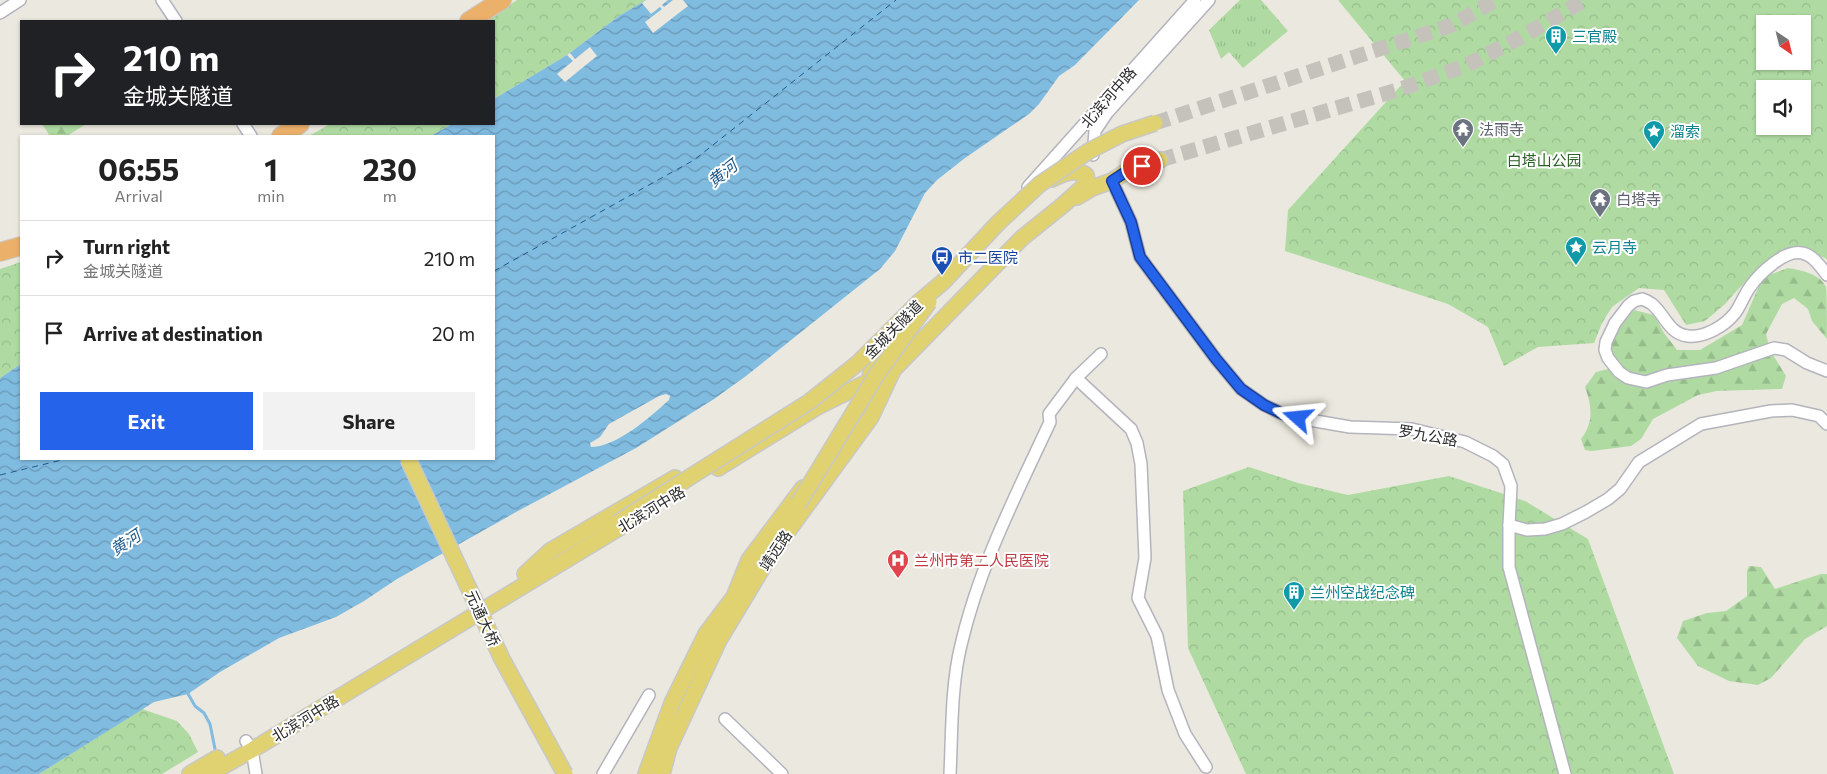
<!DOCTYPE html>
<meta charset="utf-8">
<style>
:root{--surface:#fff;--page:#f2f2f2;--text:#222;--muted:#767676;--line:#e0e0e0;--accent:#2563eb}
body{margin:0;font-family:Commissioner,"Noto Sans SC",sans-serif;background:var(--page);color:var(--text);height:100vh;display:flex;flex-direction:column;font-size:19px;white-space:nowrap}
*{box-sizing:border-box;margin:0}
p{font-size:16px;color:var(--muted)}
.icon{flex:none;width:28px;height:28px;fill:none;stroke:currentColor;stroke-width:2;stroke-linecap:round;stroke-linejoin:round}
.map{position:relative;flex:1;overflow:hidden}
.panel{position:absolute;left:20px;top:135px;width:475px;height:325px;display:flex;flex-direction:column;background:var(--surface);border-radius:0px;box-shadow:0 1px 4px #0004}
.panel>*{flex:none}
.guide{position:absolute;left:20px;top:20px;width:475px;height:105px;border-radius:0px;box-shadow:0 1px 4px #0004;background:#202124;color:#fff;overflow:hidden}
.needle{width:32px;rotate:145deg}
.tools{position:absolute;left:1756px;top:15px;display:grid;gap:10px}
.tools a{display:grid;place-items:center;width:55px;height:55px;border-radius:0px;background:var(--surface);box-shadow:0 1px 4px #0004;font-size:25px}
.pin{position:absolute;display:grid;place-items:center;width:42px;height:42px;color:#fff;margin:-21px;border:2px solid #fff;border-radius:50%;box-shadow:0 1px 5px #0007}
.me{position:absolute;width:55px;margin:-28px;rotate:288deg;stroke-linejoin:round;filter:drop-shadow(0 0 4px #0008)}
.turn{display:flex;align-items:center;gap:18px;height:105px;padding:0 20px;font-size:22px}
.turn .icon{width:65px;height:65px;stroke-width:2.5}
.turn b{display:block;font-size:35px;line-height:42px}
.eta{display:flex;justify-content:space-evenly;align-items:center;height:85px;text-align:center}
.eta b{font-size:30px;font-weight:700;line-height:35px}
.button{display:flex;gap:10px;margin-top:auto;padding:10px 20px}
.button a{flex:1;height:58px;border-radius:0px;background:var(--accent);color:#fff;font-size:20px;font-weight:700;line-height:58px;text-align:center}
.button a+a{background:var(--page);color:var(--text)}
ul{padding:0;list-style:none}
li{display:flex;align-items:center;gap:15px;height:75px;padding:0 20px;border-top:1px solid var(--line)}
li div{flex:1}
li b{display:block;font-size:19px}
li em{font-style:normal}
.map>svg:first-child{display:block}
</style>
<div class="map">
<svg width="1827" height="774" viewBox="0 0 1827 774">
<defs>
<pattern id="grass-tufts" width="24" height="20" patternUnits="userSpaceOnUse" patternTransform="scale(1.25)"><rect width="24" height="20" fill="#afdba3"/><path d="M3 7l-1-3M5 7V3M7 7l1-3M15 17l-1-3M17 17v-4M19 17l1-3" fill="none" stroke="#97bc8c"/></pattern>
<pattern id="forest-firs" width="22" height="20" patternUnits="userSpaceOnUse" patternTransform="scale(1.25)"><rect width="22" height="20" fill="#afdba3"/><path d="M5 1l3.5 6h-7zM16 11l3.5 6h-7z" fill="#97bc8c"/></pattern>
<pattern id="park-crowns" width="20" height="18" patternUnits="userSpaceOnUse" patternTransform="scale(1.25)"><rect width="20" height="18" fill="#afdba3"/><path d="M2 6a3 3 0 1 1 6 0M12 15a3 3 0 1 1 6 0" fill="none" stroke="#97bc8c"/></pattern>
<pattern id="water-waves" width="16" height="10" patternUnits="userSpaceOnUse" patternTransform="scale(1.25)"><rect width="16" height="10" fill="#80bbe0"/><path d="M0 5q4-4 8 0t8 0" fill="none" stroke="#6998b6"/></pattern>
</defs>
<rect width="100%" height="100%" fill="#ebe8df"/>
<polygon fill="url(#grass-tufts)" points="1240,0 1261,0 1288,31 1243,68 1229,52 1221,59 1209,30"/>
<g fill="url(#forest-firs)">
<polygon points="42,124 86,124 67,136 50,136"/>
<path d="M1788,268c13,2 32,6 38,19 1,8 1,42 1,52l-15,-18 -4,-12 -14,-11 -12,6 -16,30 4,16 16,26 -4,13 -65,2 -19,4 -45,24 -12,20 -10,7 -39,5 -7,-1 -4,-11c13,-16 11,-33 4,-52l11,-15 16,-4v-28l11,-18 11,-12 20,5 10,18 13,17h23l42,-25 17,-39 10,-11z"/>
<polygon points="1749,566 1761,567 1775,589 1821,574 1827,574 1827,626 1805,639 1771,678 1758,685 1729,681 1698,666 1677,638 1683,621 1707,613 1726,611 1747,596 1747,571"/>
</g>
<g fill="url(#park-crowns)" fill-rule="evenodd">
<polygon points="517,0 646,0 619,16 567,55 494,99 494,21 486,21"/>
<path d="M1338,0h489v260l-2,-2 -25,-9 -17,1 -11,6 -31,30 -16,18 -20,17 -19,4 -22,-35 -25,-2 -27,19 -10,16 -8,20 -56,4 -34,19 -16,-39 -40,-23 -163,-53 3,-41 117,-129zM1765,24h37v37h-37zM1765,89h37v37h-37z"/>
<polygon points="330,124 452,124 431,136 309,136"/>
<polygon points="21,262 21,364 0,378 0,269"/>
<polygon points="1249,467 1298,483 1348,495 1449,476 1525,501 1588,539 1674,774 1246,774 1188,648 1183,491"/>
<polygon points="142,709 177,721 189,734 198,752 162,774 39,774"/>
</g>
<path fill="url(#water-waves)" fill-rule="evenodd" d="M646,0h493l-64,65 -16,11 -20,28 -10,10 -64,44 -28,22 -12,13 -30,58 -15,18 -134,107 -32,23 -78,49 -120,64 -119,67 -33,22 -28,16 -57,21 -59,34 -32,22 -34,8 -115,72h-39v-396l21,-14v95h473v-323h-63l21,-12h42v-25l73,-44 52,-39zM666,394l4,2 -1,4c-19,17 -52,47 -78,47l-1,-4 10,-6 9,-13 50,-28z"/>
<g fill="#ebe8df">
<polygon points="646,0 668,0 662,5 664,7 673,0 683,0 688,6 653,33 645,22 662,9 660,7 651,14 642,3"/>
<polygon points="590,47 597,56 565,82 557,74 573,61 567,55 570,53 575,59"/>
</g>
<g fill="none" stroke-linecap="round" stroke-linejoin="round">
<polyline stroke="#80bbe0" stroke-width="3" points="187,692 195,706 204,713 210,724 216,754"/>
<g stroke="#1e5a8c" stroke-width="1" stroke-dasharray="6 5" stroke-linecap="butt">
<polyline points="494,271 694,160 896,0"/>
<polyline points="0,475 66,459"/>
</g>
<g stroke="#c5c2bb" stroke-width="15" stroke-dasharray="15 8" stroke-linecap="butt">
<polyline points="1155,123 1452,25 1496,0"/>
<polyline points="1160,160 1401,89 1467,65 1521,37 1585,0"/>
</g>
<g stroke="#b3b4bd" stroke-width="14">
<g id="minor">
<polyline points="162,0 176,21"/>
<polyline points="0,13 20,0"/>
<polyline points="243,124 251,136"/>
<polyline points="1093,155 1095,131 1107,113 1209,0"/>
<polyline points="1112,181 1131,222 1140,257 1216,359 1241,389 1264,405 1287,416 1350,427 1412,429 1465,442 1493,456 1503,464 1511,486 1509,525 1527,530 1545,529 1562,524 1586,512 1608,499 1620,489 1639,462 1701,424 1771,411 1792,410 1819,416 1827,424"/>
<polyline points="1028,187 1195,0"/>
<path d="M1827,275c-6,-8 -14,-20 -25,-22 -17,-4 -43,21 -52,34 -6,8 -9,18 -15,26 -10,13 -31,25 -47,23 -19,-2 -23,-21 -36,-32 -3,-2 -7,-4 -10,-5l-8,2 -6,5 -13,17 -9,19 -1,8 3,8 11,14 9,6 18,4 21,-7 49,-7 58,-20 12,2 21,13 20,8"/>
<polyline points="1076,378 1131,429 1137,443 1141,464 1145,558 1138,598 1157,636 1168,690 1185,734 1206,767"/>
<polyline points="1509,525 1509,567 1565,774"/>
<polyline points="725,719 782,774"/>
<polyline points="246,741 252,750 256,774"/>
<polyline points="603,774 649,695"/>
<path d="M950,774c2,-41 1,-89 11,-129 18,-78 55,-150 89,-223l-1,-8 27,-36 25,-24"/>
</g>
</g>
<g stroke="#c8c8c8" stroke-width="18">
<g id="major">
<polyline points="1077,197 1092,188 1112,181 1127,171 1160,160"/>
<polyline points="867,386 869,382 877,347"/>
<path d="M718,468l99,-61 77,-38 128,-131 41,-33 19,-17 5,-8 -1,-5c-11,-7 -24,-1 -34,4"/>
<polyline points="525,574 550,551 675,478"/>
<polyline points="190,774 217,758"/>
<polyline points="209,774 252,750 632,520"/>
<polyline points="646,774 672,703 706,634 734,597 749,560 803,488"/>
<polyline points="662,774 669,748 719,640 769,557 871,417 894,368"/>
</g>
</g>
<g stroke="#c8c8c8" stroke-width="20">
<g id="highway">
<polyline points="469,21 502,0"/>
<polyline points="281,136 300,124"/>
<polyline points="0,252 21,246"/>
</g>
</g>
<use href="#minor" stroke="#fff" stroke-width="11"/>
<use href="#major" stroke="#e0d270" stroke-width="15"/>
<use href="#highway" stroke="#ebb16b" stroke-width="18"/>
<g stroke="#c8c8c8" stroke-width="18" stroke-linecap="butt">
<g id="major-bridge">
<polyline points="408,459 502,659 565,774"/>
<polyline points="798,504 877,374 929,302"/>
<polyline points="617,523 809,402 858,363 918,303 943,282 998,223 1040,184 1089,151 1122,134 1155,123"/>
</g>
</g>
<use href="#major-bridge" stroke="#e0d270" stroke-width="15"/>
</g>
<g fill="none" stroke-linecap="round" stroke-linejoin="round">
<g stroke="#184099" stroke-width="12">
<polyline id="route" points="1142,166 1127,171 1112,181 1131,222 1140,257 1216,359 1241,389 1264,405 1287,416 1298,418"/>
</g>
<use href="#route" stroke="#2563eb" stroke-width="9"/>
</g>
<defs>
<g id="building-pin" transform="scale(1.125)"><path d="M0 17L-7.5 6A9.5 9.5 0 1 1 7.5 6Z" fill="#0f9aa8" stroke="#fff"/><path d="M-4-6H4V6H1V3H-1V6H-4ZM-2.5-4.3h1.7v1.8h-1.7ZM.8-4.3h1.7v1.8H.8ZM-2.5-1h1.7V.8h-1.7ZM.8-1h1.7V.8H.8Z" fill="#fff"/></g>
<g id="temple-pin" transform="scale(1.125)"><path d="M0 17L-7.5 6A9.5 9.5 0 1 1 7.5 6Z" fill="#6b7280" stroke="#fff"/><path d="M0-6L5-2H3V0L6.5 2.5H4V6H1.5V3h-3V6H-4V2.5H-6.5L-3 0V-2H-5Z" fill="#fff"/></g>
<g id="sight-pin" transform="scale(1.125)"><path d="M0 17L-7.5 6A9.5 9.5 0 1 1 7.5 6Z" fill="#0f9aa8" stroke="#fff"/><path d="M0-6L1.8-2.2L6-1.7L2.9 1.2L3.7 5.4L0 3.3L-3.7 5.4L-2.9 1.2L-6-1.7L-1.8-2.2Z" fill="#fff"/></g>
<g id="bus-pin" transform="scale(1.125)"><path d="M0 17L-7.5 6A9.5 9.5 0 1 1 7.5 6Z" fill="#1a4fb4" stroke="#fff"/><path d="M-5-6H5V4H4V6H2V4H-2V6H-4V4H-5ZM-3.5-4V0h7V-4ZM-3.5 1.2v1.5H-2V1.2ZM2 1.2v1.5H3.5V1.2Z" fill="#fff"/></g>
<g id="hospital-pin" transform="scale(1.125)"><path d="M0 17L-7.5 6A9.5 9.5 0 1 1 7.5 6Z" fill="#e0444e" stroke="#fff"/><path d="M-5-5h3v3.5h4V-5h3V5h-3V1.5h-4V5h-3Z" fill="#fff"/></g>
</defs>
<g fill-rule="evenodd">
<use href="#building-pin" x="1556" y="36"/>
<use href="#temple-pin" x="1463" y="129"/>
<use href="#sight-pin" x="1654" y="131"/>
<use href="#temple-pin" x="1600" y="199"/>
<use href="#sight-pin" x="1576" y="247"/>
<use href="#bus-pin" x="942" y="257"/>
<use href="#hospital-pin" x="898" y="560"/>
<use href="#building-pin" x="1294" y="592"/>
</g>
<g text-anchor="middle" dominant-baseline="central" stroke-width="4" stroke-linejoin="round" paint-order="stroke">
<g font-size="15" fill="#0d838f" stroke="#fff" text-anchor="start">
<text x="1572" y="36">三官殿</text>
<text x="1670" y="131">溜索</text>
<text x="1592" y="247">云月寺</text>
<text x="1310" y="592">兰州空战纪念碑</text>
</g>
<g font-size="15" fill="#2b2b2b" stroke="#fff">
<text transform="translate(1108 97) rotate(-49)">北滨河中路</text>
<text transform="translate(893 329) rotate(-45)">金城关隧道</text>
<text transform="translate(1428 435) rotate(10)">罗九公路</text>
<text transform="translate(651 509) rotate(-31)">北滨河中路</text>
<text transform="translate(775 550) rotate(-56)">靖远路</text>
<text transform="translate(483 618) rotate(65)">元通大桥</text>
<text transform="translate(305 718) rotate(-31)">北滨河中路</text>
</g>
<g font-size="15" fill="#5b616d" stroke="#fff" text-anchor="start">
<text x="1479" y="129">法雨寺</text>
<text x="1616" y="199">白塔寺</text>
</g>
<g font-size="15" fill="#296024" stroke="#fff">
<text x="1544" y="160">白塔山公园</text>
</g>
<g font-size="15" fill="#164399" stroke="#fff" text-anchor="start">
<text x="958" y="257">市二医院</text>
</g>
<g font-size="15" fill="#be3a42" stroke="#fff" text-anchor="start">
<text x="914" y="560">兰州市第二人民医院</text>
</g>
<g font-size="16" font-style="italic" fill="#1e5a8c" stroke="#fff">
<text transform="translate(722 173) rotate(-38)">黄河</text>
<text transform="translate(125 542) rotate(-34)">黄河</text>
</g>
</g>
</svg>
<div class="tools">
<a><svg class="needle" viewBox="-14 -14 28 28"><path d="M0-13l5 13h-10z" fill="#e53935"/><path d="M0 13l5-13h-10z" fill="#767676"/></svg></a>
<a><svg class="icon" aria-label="sound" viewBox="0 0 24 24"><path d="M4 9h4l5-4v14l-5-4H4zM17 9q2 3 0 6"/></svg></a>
</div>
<div class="pin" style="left:1142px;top:166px;background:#d93025"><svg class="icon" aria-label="arrive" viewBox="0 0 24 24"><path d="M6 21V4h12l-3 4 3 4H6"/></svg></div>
<svg class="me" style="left:1298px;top:418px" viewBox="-20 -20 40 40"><path d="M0-17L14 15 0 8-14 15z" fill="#2563eb" stroke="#fff" stroke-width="4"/></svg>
<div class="guide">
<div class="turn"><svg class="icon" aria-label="right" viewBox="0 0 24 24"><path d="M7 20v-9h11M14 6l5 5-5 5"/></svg><div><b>210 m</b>金城关隧道</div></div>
</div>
<section class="panel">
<div class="eta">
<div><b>06:55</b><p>Arrival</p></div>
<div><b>1</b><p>min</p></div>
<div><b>230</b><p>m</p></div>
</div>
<ul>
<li><svg class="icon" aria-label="right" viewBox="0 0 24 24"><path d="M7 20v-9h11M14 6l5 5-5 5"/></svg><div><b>Turn right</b><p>金城关隧道</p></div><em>210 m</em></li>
<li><svg class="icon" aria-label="arrive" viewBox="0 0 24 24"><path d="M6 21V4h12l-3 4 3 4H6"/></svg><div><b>Arrive at destination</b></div><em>20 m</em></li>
</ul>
<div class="button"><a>Exit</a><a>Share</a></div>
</section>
</div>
